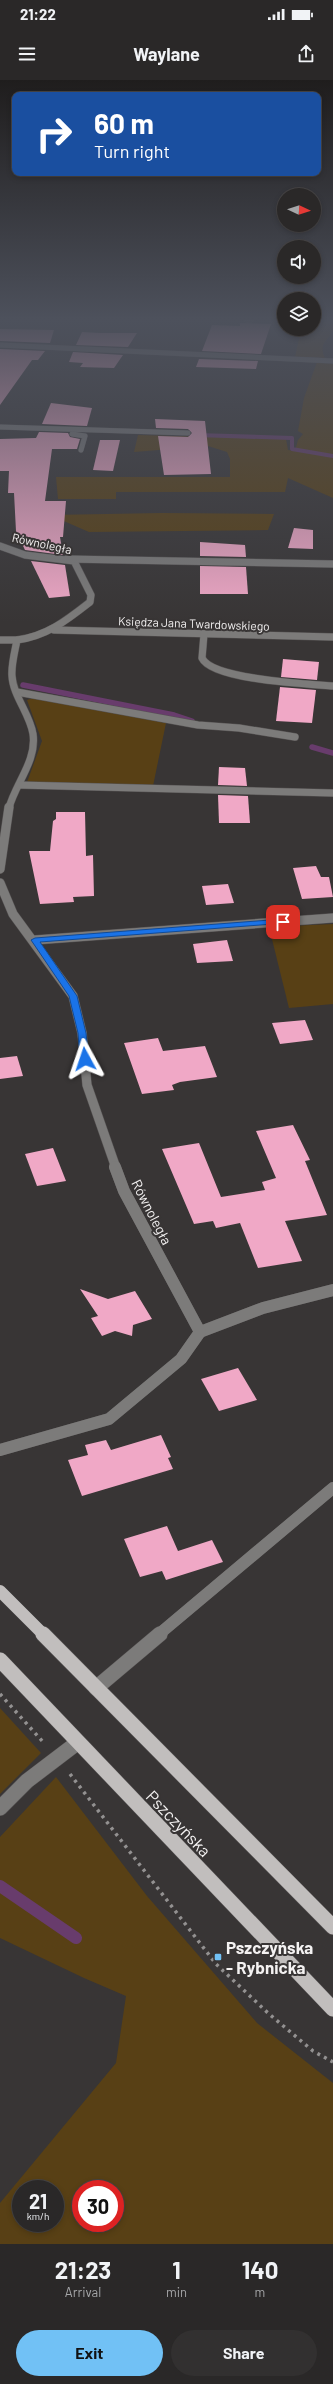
<!DOCTYPE html>
<meta charset="utf-8">
<style>
:root{--surface:#2a2828;--page:#323030;--text:#f1f3f6;--muted:#a5a6a8;--line:#464445;--accent:#71c1f5}
body{margin:0;font-family:Barlow,sans-serif;background:var(--page);color:var(--text);height:100vh;display:flex;flex-direction:column;font-size:15px;white-space:nowrap}
*{box-sizing:border-box;margin:0}
p{font-size:13px;color:var(--muted)}
.icon{flex:none;width:22px;height:22px;fill:none;stroke:currentColor;stroke-width:2;stroke-linecap:round;stroke-linejoin:round}
.map{position:relative;height:2164px;overflow:hidden}
.drawer{display:flex;flex-direction:column;background:var(--surface);flex:1}
.drawer>*{flex:none}
.hud{position:absolute;left:12px;top:12px;width:309px;height:84px;border-radius:8px;box-shadow:0 2px 6px #0003,0 0 0 1px var(--line);background:#1a4fa0;color:#fff;overflow:hidden}
.needle{width:26px;rotate:94deg}
.fabs{position:absolute;left:277px;top:108px;display:grid;gap:8px}
.fabs a{display:grid;place-items:center;width:44px;height:44px;border-radius:50%;background:var(--surface);box-shadow:0 2px 6px #0003,0 0 0 1px var(--line);font-size:20px}
.speed{position:absolute;left:12px;top:2100px;display:flex;gap:8px;font-size:20px;font-weight:700;text-align:center}
.speed>*{display:grid;place-content:center;width:52px;height:52px;border-radius:50%;background:var(--surface);box-shadow:0 2px 6px #0003,0 0 0 1px var(--line);line-height:1}
.speed small{font-size:10px;font-weight:400}
.speed .limit{border:6px solid #d22;background:#fff;color:#111}
.pin{position:absolute;display:grid;place-items:center;width:34px;height:34px;color:#fff;margin:-17px;border-radius:8px;box-shadow:0 2px 6px #0006}
.me{position:absolute;width:44px;margin:-22px;rotate:355deg;stroke-linejoin:round;filter:drop-shadow(0 0 3px #0008)}
.turn{display:flex;align-items:center;gap:14px;height:84px;padding:0 16px;font-size:18px}
.turn .icon{width:52px;height:52px;stroke-width:2.5}
.turn b{display:block;font-size:28px;line-height:34px}
.eta{display:flex;justify-content:space-evenly;align-items:center;height:68px;text-align:center}
.eta b{font-size:24px;font-weight:700;line-height:28px}
.action{display:flex;gap:8px;margin-top:auto;padding:8px 16px}
.action a{flex:1;height:46px;border-radius:24px;background:var(--accent);color:#111;font-size:16px;font-weight:700;line-height:46px;text-align:center}
.action a+a{background:var(--page);color:var(--text)}
.status{display:flex;justify-content:space-between;align-items:center;height:28px;padding:0 20px;background:var(--surface);direction:ltr}
.status svg{height:11px;fill:currentColor}
header{display:flex;justify-content:space-between;align-items:center;height:52px;padding:0 16px;background:var(--surface);font-size:18px;font-weight:700}
.map>svg:first-child{display:block}
</style>
<div class="status"><b>21:22</b><svg viewBox="0 0 49 12"><path d="M0 12V9h3v3zM5 12V6h3v6zM10 12V3h3v9zM15 12V0h3v12zM26 1h20v11H26zM47 4h2v5h-2z"/></svg></div>
<header><svg class="icon" aria-label="menu" viewBox="0 0 24 24"><path d="M4 6h16M4 12h16M4 18h16"/></svg>Waylane<svg class="icon" aria-label="share" viewBox="0 0 24 24"><path d="M12 15V3M7 8l5-5 5 5M5 13v7h14v-7"/></svg></header>
<div class="map">
<svg width="333" height="2164" viewBox="0 0 333 2164">
<rect width="100%" height="100%" fill="#383535"/>
<g fill="#584015" fill-rule="evenodd">
<path d="M314,240h19c0,3 0,8 0,10 -5,12 -15,12 -8,28l-30,-1 6,-28h13z"/>
<polygon points="317,282 333,283 333,418 288,398 285,412 116,412 116,419 58,419 56,397 230,397 230,379 227,372 208,366 134,372 138,355 286,359 288,370 295,371 298,360 303,354 298,351 304,318"/>
<polygon points="162,433 274,434 268,450 89,452 50,435"/>
<polygon points="36,617 166,643 153,706 26,705 42,661 27,620"/>
<polygon points="333,844 333,924 289,928 269,847"/>
<polygon points="0,1628 41,1673 0,1714"/>
<path d="M56,1697l91,119 110,127 76,60v161h-333v-41l116,-140 10,-67 -42,-18 -84,-40v-101zM21,2109h34v34h-34zM81,2109h34v34h-34z"/>
</g>
<g fill="none" stroke-linecap="round" stroke-linejoin="round">
<polyline stroke="#683c6c" stroke-width="4" points="196,355 292,358 292,369 333,376"/>
<g stroke="#683c6c" stroke-width="5.5">
<polyline points="23,605 174,635 192,641"/>
<polyline points="312,667 333,673"/>
</g>
<polyline stroke="#683c6c" stroke-width="12" points="0,1806 76,1858"/>
</g>
<g fill="#f0a8c6">
<polygon points="240,243 271,244 261,274 202,271 212,245 240,246"/>
<polygon points="0,249 54,250 50,263 0,261"/>
<polygon points="82,252 100,253 137,253 128,267 76,265"/>
<polygon points="0,269 45,271 38,280 32,280 0,325"/>
<polygon points="73,272 123,275 114,288 80,287 83,283 69,282"/>
<polygon points="199,279 258,281 256,289 196,287"/>
<polygon points="51,323 92,328 87,346 42,344"/>
<polygon points="155,339 205,341 211,394 164,395 158,356 188,357 192,353 188,349 156,348"/>
<polygon points="39,352 68,353 70,357 80,359 77,369 52,369 45,421 66,421 63,457 60,457 63,475 25,470 16,451 14,413 8,413 9,391 0,391 0,359 36,358"/>
<polygon points="100,360 120,360 113,391 93,390"/>
<polygon points="294,448 313,450 313,469 288,468"/>
<polygon points="200,462 245,465 246,477 200,476"/>
<polygon points="31,481 65,485 70,516 49,518"/>
<polygon points="200,486 246,487 248,514 200,514"/>
<polygon points="283,579 319,582 317,600 281,597"/>
<polygon points="280,607 316,610 312,643 276,641"/>
<polygon points="219,687 245,688 247,706 218,705"/>
<polygon points="218,715 248,716 250,743 219,743"/>
<polygon points="56,732 85,732 86,776 93,775 94,816 73,817 74,822 40,824 29,771 50,771 53,741 56,739"/>
<polygon points="316,786 321,797 329,797 333,817 302,819 293,788"/>
<polygon points="228,804 234,823 206,825 202,806"/>
<polygon points="227,860 233,881 197,883 193,864"/>
<polygon points="305,940 313,960 280,964 272,943"/>
<polygon points="158,958 163,971 205,966 217,997 180,1002 172,1005 174,1010 142,1014 124,963"/>
<polygon points="17,976 23,996 0,999 0,978"/>
<polygon points="293,1045 310,1080 305,1081 327,1135 285,1141 302,1181 258,1188 240,1143 216,1148 213,1141 194,1144 162,1069 199,1063 221,1117 265,1110 262,1102 276,1098 256,1051"/>
<polygon points="53,1068 66,1101 37,1106 25,1074"/>
<polygon points="80,1209 108,1219 135,1211 152,1239 133,1245 132,1256 115,1251 102,1256 91,1238 98,1236"/>
<polygon points="238,1288 257,1320 219,1331 201,1299"/>
<polygon points="161,1355 171,1377 168,1378 173,1389 82,1416 68,1380 88,1375 85,1365 106,1360 111,1370"/>
<polygon points="167,1446 178,1471 212,1460 223,1482 166,1500 162,1491 140,1497 124,1459"/>
</g>
<g fill="none" stroke-linecap="round" stroke-linejoin="round">
<g stroke="#565353" stroke-width="5.5">
<g id="minor-far4">
<polyline points="246,240 251,240"/>
<polyline points="0,265 333,281"/>
<polyline points="0,347 188,353"/>
<polyline points="72,354 85,356 81,370"/>
</g>
</g>
<g stroke="#565353" stroke-width="8">
<g id="minor-far3">
<path d="M0,466l25,9 49,6 17,34 -1,7c-23,18 -43,34 -73,38 -2,11 -6,25 -5,36 1,20 18,38 21,58 4,27 -18,50 -24,74"/>
<polyline points="67,479 333,484"/>
<polyline points="54,550 333,557"/>
<path d="M204,554l-2,24c10,22 107,26 131,28"/>
<polyline points="0,560 17,560"/>
<polyline points="17,612 198,645 239,648 295,657"/>
<polyline points="19,705 333,713"/>
</g>
</g>
<g stroke="#565353" stroke-width="10">
<g id="minor-far2">
<polyline points="0,789 9,727"/>
<polyline points="0,803 13,834 73,916 82,953 87,1005 116,1088"/>
<polyline points="35,860 333,838"/>
</g>
</g>
<g stroke="#565353" stroke-width="12">
<g id="minor-far1">
<polyline points="200,1252 263,1228 333,1210"/>
<polyline points="0,1370 109,1339 181,1279 200,1252 124,1111 115,1087"/>
<polyline points="158,1555 333,1408"/>
</g>
</g>
<g stroke="#565353" stroke-width="16">
<g id="minor">
<polyline points="96,1608 160,1554"/>
<polyline points="0,1728 27,1701 77,1663"/>
</g>
</g>
<g stroke="#565353" stroke-width="12">
<polyline id="major-far1" points="0,1511 44,1555"/>
</g>
<g stroke="#565353" stroke-width="16">
<g id="major">
<polyline points="43,1554 333,1847"/>
<polyline points="0,1580 333,1929"/>
</g>
</g>
<g stroke="#939191" stroke-width="3.5" stroke-dasharray="3 4.5" stroke-linecap="butt">
<polyline points="0,1614 44,1663"/>
<polyline points="70,1694 216,1884 268,1933 313,1971 333,1982"/>
</g>
<use href="#minor-far4" stroke="#7c7b7a" stroke-width="5"/>
<use href="#minor-far3" stroke="#7c7b7a" stroke-width="7"/>
<use href="#minor-far2" stroke="#7c7b7a" stroke-width="9"/>
<use href="#minor-far1" stroke="#7c7b7a" stroke-width="12"/>
<use href="#minor" stroke="#7c7b7a" stroke-width="15"/>
<use href="#major-far1" stroke="#c1bebd" stroke-width="12"/>
<use href="#major" stroke="#c1bebd" stroke-width="15"/>
</g>
<linearGradient id="sky" x2="0" y2="1"><stop stop-color="#1f1d1d"/><stop offset="0.44" stop-color="#4d515c"/><stop offset="1" stop-color="#4d515c" stop-opacity="0"/></linearGradient>
<rect width="333" height="543" fill="url(#sky)"/>
<polygon fill="#1a73e8" stroke="#114b97" points="283,839 287,842 286,843 40,862 77,916 86,953 89,979 85,982 80,979 78,953 69,916 31,860 35,858"/>
<rect fill="#71c1f5" stroke="#383535" stroke-width="1.5" x="214" y="1873" width="8" height="8" rx="2"/>
<g text-anchor="middle" dominant-baseline="central" stroke-width="4" stroke-linejoin="round" paint-order="stroke">
<g font-size="12" fill="#f4f2f2" stroke="#383535">
<text transform="translate(42 463) rotate(12)">Równoległa</text>
<text transform="translate(194 543) rotate(2)">Księdza Jana Twardowskiego</text>
</g>
<g font-size="14" fill="#f4f2f2" stroke="#383535">
<text transform="translate(152 1132) rotate(63)">Równoległa</text>
</g>
<g font-size="17" fill="#f4f2f2" stroke="#383535">
<text transform="translate(179 1743) rotate(46)">Pszczyńska</text>
</g>
<g font-size="17" font-weight="bold" fill="#f4f2f2" stroke="#383535" text-anchor="start">
<text x="226" y="1867">Pszczyńska<tspan x="226" dy="20">- Rybnicka</tspan></text>
</g>
</g>
</svg>
<div class="fabs">
<a><svg class="needle" viewBox="-14 -14 28 28"><path d="M0-13l5 13h-10z" fill="#e53935"/><path d="M0 13l5-13h-10z" fill="#a5a6a8"/></svg></a>
<a><svg class="icon" aria-label="sound" viewBox="0 0 24 24"><path d="M4 9h4l5-4v14l-5-4H4zM17 9q2 3 0 6"/></svg></a>
<a><svg class="icon" aria-label="layers" viewBox="0 0 24 24"><path d="M12 4l9 5-9 5-9-5zM3 14l9 5 9-5"/></svg></a>
</div>
<div class="speed"><div>21<small>km/h</small></div><div class="limit">30</div></div>
<div class="pin" style="left:283px;top:842px;background:#d93025"><svg class="icon" aria-label="arrive" viewBox="0 0 24 24"><path d="M6 21V4h12l-3 4 3 4H6"/></svg></div>
<svg class="me" style="left:85px;top:979px" viewBox="-20 -20 40 40"><path d="M0-17L14 15 0 8-14 15z" fill="#1a73e8" stroke="#fff" stroke-width="4"/></svg>
<div class="hud">
<div class="turn"><svg class="icon" aria-label="right" viewBox="0 0 24 24"><path d="M7 20v-9h11M14 6l5 5-5 5"/></svg><div><b>60 m</b>Turn right</div></div>
</div>
</div>
<section class="drawer">
<div class="eta">
<div><b>21:23</b><p>Arrival</p></div>
<div><b>1</b><p>min</p></div>
<div><b>140</b><p>m</p></div>
</div>
<div class="action"><a>Exit</a><a>Share</a></div>
</section>
